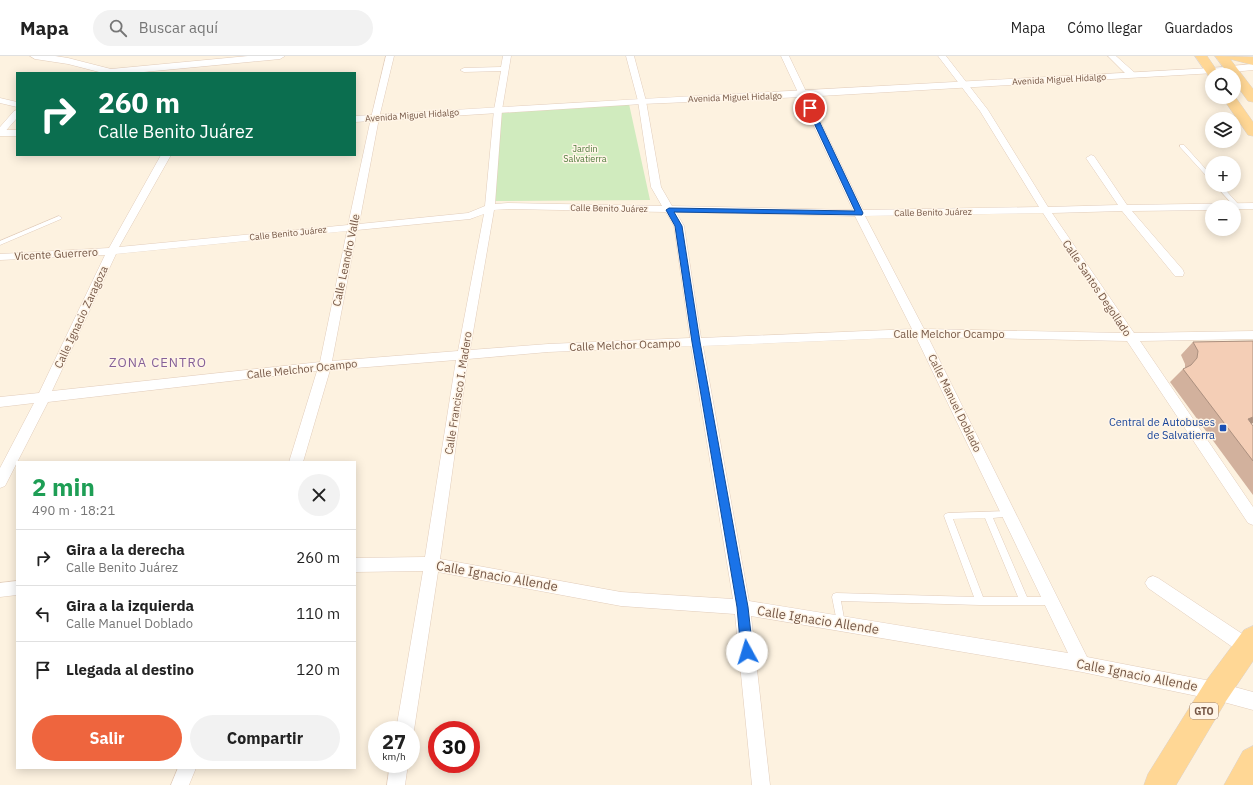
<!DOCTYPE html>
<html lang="es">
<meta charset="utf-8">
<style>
:root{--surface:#fff;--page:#f2f2f2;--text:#222;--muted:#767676;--line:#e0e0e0;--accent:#ee653e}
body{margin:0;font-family:"IBM Plex Sans",sans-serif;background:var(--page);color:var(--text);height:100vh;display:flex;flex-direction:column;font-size:15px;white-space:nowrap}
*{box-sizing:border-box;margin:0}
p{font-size:13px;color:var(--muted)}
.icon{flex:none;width:22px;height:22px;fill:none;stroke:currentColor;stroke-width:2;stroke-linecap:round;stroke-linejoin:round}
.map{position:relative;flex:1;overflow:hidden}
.drawer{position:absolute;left:16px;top:405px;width:340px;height:308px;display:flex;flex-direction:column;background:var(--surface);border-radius:0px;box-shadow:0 2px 10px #0003}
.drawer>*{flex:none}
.guide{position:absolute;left:16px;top:16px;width:340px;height:84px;border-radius:0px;box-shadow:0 2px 10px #0003;background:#0b6e4f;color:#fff;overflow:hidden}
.controls{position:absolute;left:1205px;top:12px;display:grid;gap:8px}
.controls a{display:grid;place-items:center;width:36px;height:36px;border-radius:50%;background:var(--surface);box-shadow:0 2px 10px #0003;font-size:20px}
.speed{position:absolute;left:368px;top:665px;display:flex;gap:8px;font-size:20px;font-weight:700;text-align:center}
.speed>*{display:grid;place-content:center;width:52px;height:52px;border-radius:50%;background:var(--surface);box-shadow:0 2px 10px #0003;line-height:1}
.speed small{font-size:10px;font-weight:400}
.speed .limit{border:6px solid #d22;background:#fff;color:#111}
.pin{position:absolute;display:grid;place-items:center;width:34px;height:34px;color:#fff;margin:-17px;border:2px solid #fff;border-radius:50%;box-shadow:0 1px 4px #0007}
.me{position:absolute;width:44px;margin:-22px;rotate:354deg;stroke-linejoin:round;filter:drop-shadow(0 0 3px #0008)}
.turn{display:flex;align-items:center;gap:14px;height:84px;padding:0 16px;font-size:18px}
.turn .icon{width:52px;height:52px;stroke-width:2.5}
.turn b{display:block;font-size:28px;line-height:34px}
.round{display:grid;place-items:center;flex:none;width:42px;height:42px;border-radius:21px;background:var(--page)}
.overview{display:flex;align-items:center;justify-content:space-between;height:68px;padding:0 16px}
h1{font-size:24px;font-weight:700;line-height:30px;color:#1e9e55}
.cta{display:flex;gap:8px;margin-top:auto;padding:8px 16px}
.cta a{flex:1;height:46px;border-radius:24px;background:var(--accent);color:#fff;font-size:16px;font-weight:700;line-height:46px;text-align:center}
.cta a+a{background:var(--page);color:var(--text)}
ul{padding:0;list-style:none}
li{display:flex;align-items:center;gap:12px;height:56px;padding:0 16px;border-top:1px solid var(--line)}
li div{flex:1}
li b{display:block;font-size:15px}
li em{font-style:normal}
header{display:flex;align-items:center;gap:24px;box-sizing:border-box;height:56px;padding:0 20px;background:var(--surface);border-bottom:1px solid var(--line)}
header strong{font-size:19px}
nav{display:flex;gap:22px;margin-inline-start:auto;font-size:14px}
.search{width:280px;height:36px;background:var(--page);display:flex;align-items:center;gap:10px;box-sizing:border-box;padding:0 14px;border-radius:22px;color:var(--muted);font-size:15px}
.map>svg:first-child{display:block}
</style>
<header>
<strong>Mapa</strong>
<div class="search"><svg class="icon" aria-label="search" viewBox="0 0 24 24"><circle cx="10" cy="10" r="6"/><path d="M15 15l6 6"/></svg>Buscar aquí</div>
<nav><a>Mapa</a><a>Cómo llegar</a><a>Guardados</a></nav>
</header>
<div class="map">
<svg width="1253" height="729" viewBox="0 0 1253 729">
<rect width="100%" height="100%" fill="#fdf2e0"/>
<polygon fill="#d0ebbe" points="629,48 650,144 493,145 501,55"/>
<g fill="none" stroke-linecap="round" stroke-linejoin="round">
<g stroke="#e2cdbb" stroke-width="1">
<g id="service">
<polygon points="1180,89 1184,89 1212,120 1212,125 1210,124 1180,91"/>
<polygon points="1215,129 1221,129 1239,149 1239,151 1235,151"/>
<polygon points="59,160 62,162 61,163 0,189 0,185"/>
<path d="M1009,455l3,1 1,2 -1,2 -19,2 34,79h24l3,1 1,3 -1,3 -3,1h-71l-139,-4 4,23 -1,3 -3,1 -3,-1 -6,-30 1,-3 3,-1 138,4 -30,-81 1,-2 3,-1zM985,462l33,79h-35l-30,-78z"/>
</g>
</g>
<g stroke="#e2cdbb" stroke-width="1">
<g id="minor">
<path d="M386,0h8l-15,62 -20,106 109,-11 17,-7 9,-96 7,-39 -37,1 -4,-2 4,-2 37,-1 2,-11h8l-9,54 -7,94 13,-1 154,3 -11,-19 -13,-86 -12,-45h8l12,45 15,86 11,19 181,4 -72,-154h8l74,154 176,-3 -59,-96 -42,-55h8l42,54 60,97 70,-2 -32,-47 5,-3 3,1 33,49 126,-2v6h-19v-2h-22v3l-80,1 51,59 1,3 -1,3h-8l-53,-65 -70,2 82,120 119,-2v8l-113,2 113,166v18l-5,-2 -121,-182 -199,-4 159,320 129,25 37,10v18l-37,-10 -134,-28 -331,-56 19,169h-18l-17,-171 -114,-8 -183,-34 -24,158 -3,6v-6h-15l27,-159 -68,1v-14l70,-1 31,-197 -126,10 -27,92h-14l28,-91 -269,31 -43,84 -5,2v-20l34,-65 -34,4v-10l39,-4 66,-138 -105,5v-6l109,-6 52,-93h10l-52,92 229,-22 23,-107zM508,153l158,3 8,14 16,112 -142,6 -78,6 24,-140zM676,156l179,4 57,113 -211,9 -17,-112zM1043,157l79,120 -198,-4 -59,-113zM484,158l-26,137 -126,10 25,-131 113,-11zM347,175l-27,131 -268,29 64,-137zM916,281l152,316 -319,-52 -46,-255zM691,290l42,253 -112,-7 -181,-33 28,-200 80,-7z"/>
<polygon points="1108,0 1116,0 1135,17 1135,21 1129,21"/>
<polygon points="0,42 17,46 17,51 0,47"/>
<polygon points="17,54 17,62 3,78 0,79 0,71 14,55"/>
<polygon points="1153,520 1158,522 1253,585 1253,597 1247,599 1241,597 1148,532 1145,527 1148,522"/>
<polygon points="17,525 17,539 0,541 0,527"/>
<polygon points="390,708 408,708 405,729 387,729"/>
<polygon points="178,712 196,712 189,729 171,729"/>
</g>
</g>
<g stroke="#e2cdbb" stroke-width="1">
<g id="tertiary">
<polygon points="30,0 55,0 68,2 111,13 248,0 285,0 280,3 133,17 103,17 68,8 35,3"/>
<path d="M1211,12l5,3 -1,2 -412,24 -161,7 -287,18v-6c285,-18 571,-32 856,-48z"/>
<rect x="0" y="74" width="17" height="6"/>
</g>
</g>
<g stroke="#e9d0bb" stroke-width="1">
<polygon id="secondary" points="1253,8 1253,14 1211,18 1207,17 1205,15 1207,13 1211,12"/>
</g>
<g stroke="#dbd3cf" stroke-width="1">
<g id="primary">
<polygon points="1195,0 1207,0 1220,19 1212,19 1212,22 1210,22"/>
<polygon points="1215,0 1253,1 1253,9 1230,3 1253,33 1253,46 1248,45 1234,26 1234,19 1229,19"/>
<polygon points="1234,39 1253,66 1253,80 1248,79 1222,41 1234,41"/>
<polygon points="1253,570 1253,605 1226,645 1176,729 1144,729 1148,718 1206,625 1244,574"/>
<polygon points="1253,690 1253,729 1224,729 1243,695"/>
</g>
</g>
<use href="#service" fill="#fff" fill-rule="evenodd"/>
<use href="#minor" fill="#fff" fill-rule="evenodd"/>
<use href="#tertiary" fill="#fff" fill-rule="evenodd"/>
<use href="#secondary" fill="#fff" fill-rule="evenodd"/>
<use href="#primary" fill="#ffd795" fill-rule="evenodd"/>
</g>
<polygon fill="#d2b19d" points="1253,285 1253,367 1251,368 1253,370 1253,439 1170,326 1183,313 1185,312 1185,308 1181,299 1193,286"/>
<polygon fill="#ab907f" points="1253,361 1253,367 1233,376 1248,363"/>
<polygon fill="#f4ceb6" stroke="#ab907f" points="1253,285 1253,361 1248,363 1253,370 1253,405 1183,313 1191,309 1197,302 1198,295 1193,286"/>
<polygon fill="#1a73e8" stroke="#114b97" points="808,50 813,52 863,157 862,159 674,156 682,170 700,286 748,551 753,596 751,600 747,601 743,600 741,596 737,551 692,286 675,170 666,154 669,152 855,155 807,52"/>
<rect fill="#1a4fb4" stroke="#fff5e7" stroke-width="1.5" x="1219" y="368" width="8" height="8" rx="2"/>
<g text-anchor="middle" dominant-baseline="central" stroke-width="3" stroke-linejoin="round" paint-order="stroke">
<g font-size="9" fill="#755746" stroke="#fff5e7">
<text transform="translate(1059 23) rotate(-3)">Avenida Miguel Hidalgo</text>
<text transform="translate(735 41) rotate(-2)">Avenida Miguel Hidalgo</text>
<text transform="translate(412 59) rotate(-4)">Avenida Miguel Hidalgo</text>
<text transform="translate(609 152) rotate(1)">Calle Benito Juárez</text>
<text transform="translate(933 156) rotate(-1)">Calle Benito Juárez</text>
<text transform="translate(288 177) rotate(-6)">Calle Benito Juárez</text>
</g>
<g font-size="9" fill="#507b3d" stroke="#fff5e7">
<text x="585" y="92">Jardin<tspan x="585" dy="10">Salvatierra</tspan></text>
</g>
<rect fill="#fff5e7" stroke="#9e8676" stroke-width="1" x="1190" y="647" width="28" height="16" rx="3"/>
<g font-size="10" font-weight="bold" fill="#755746">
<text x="1204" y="655">GTO</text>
</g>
<g font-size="11" fill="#755746" stroke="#fff5e7">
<text transform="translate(56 198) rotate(-3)">Vicente Guerrero</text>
<text transform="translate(346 204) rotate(-78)">Calle Leandro Valle</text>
<text transform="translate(1097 232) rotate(56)">Calle Santos Degollado</text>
<text transform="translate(81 261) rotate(-65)">Calle Ignacio Zaragoza</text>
<text x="949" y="278">Calle Melchor Ocampo</text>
<text transform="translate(625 289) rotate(-2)">Calle Melchor Ocampo</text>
<text transform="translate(302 313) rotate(-6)">Calle Melchor Ocampo</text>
<text transform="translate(458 337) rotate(-81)">Calle Francisco I. Madero</text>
<text transform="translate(955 347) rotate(64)">Calle Manuel Doblado</text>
</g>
<g font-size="11" fill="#164399" stroke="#fff5e7" text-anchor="end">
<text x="1215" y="366">Central de Autobuses<tspan x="1215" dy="13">de Salvatierra</tspan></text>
</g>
<g font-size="13" letter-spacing="1" fill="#866199" stroke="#fff5e7">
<text x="158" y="306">ZONA CENTRO</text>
</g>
<g font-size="13" fill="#755746" stroke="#fff5e7">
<text transform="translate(497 520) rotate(10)">Calle Ignacio Allende</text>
<text transform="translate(818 564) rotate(9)">Calle Ignacio Allende</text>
<text transform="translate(1137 619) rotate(11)">Calle Ignacio Allende</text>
</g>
</g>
</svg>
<div class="controls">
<a><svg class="icon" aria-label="search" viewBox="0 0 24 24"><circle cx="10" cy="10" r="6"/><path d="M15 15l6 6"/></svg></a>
<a><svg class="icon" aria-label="layers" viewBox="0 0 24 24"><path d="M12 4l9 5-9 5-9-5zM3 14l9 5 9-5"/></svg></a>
<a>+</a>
<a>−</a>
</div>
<div class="speed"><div>27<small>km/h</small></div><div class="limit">30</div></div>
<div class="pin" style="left:810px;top:52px;background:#d93025"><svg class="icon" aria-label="arrive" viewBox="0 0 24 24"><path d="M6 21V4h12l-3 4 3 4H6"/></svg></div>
<svg class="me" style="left:747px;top:596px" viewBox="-20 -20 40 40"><circle r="19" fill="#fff"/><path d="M0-13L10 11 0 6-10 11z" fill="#1a73e8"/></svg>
<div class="guide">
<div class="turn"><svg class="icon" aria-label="right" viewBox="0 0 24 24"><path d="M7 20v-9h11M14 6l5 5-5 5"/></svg><div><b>260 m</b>Calle Benito Juárez</div></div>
</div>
<section class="drawer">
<div class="overview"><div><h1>2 min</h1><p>490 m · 18:21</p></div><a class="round"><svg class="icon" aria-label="close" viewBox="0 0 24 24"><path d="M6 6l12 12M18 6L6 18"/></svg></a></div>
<ul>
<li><svg class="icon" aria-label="right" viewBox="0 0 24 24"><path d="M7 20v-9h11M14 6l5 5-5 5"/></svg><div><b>Gira a la derecha</b><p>Calle Benito Juárez</p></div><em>260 m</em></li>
<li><svg class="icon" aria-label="left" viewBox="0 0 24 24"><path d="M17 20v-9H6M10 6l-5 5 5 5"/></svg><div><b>Gira a la izquierda</b><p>Calle Manuel Doblado</p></div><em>110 m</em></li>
<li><svg class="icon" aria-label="arrive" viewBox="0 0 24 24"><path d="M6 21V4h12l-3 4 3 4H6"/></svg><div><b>Llegada al destino</b></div><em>120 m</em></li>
</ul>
<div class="cta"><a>Salir</a><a>Compartir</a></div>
</section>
</div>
